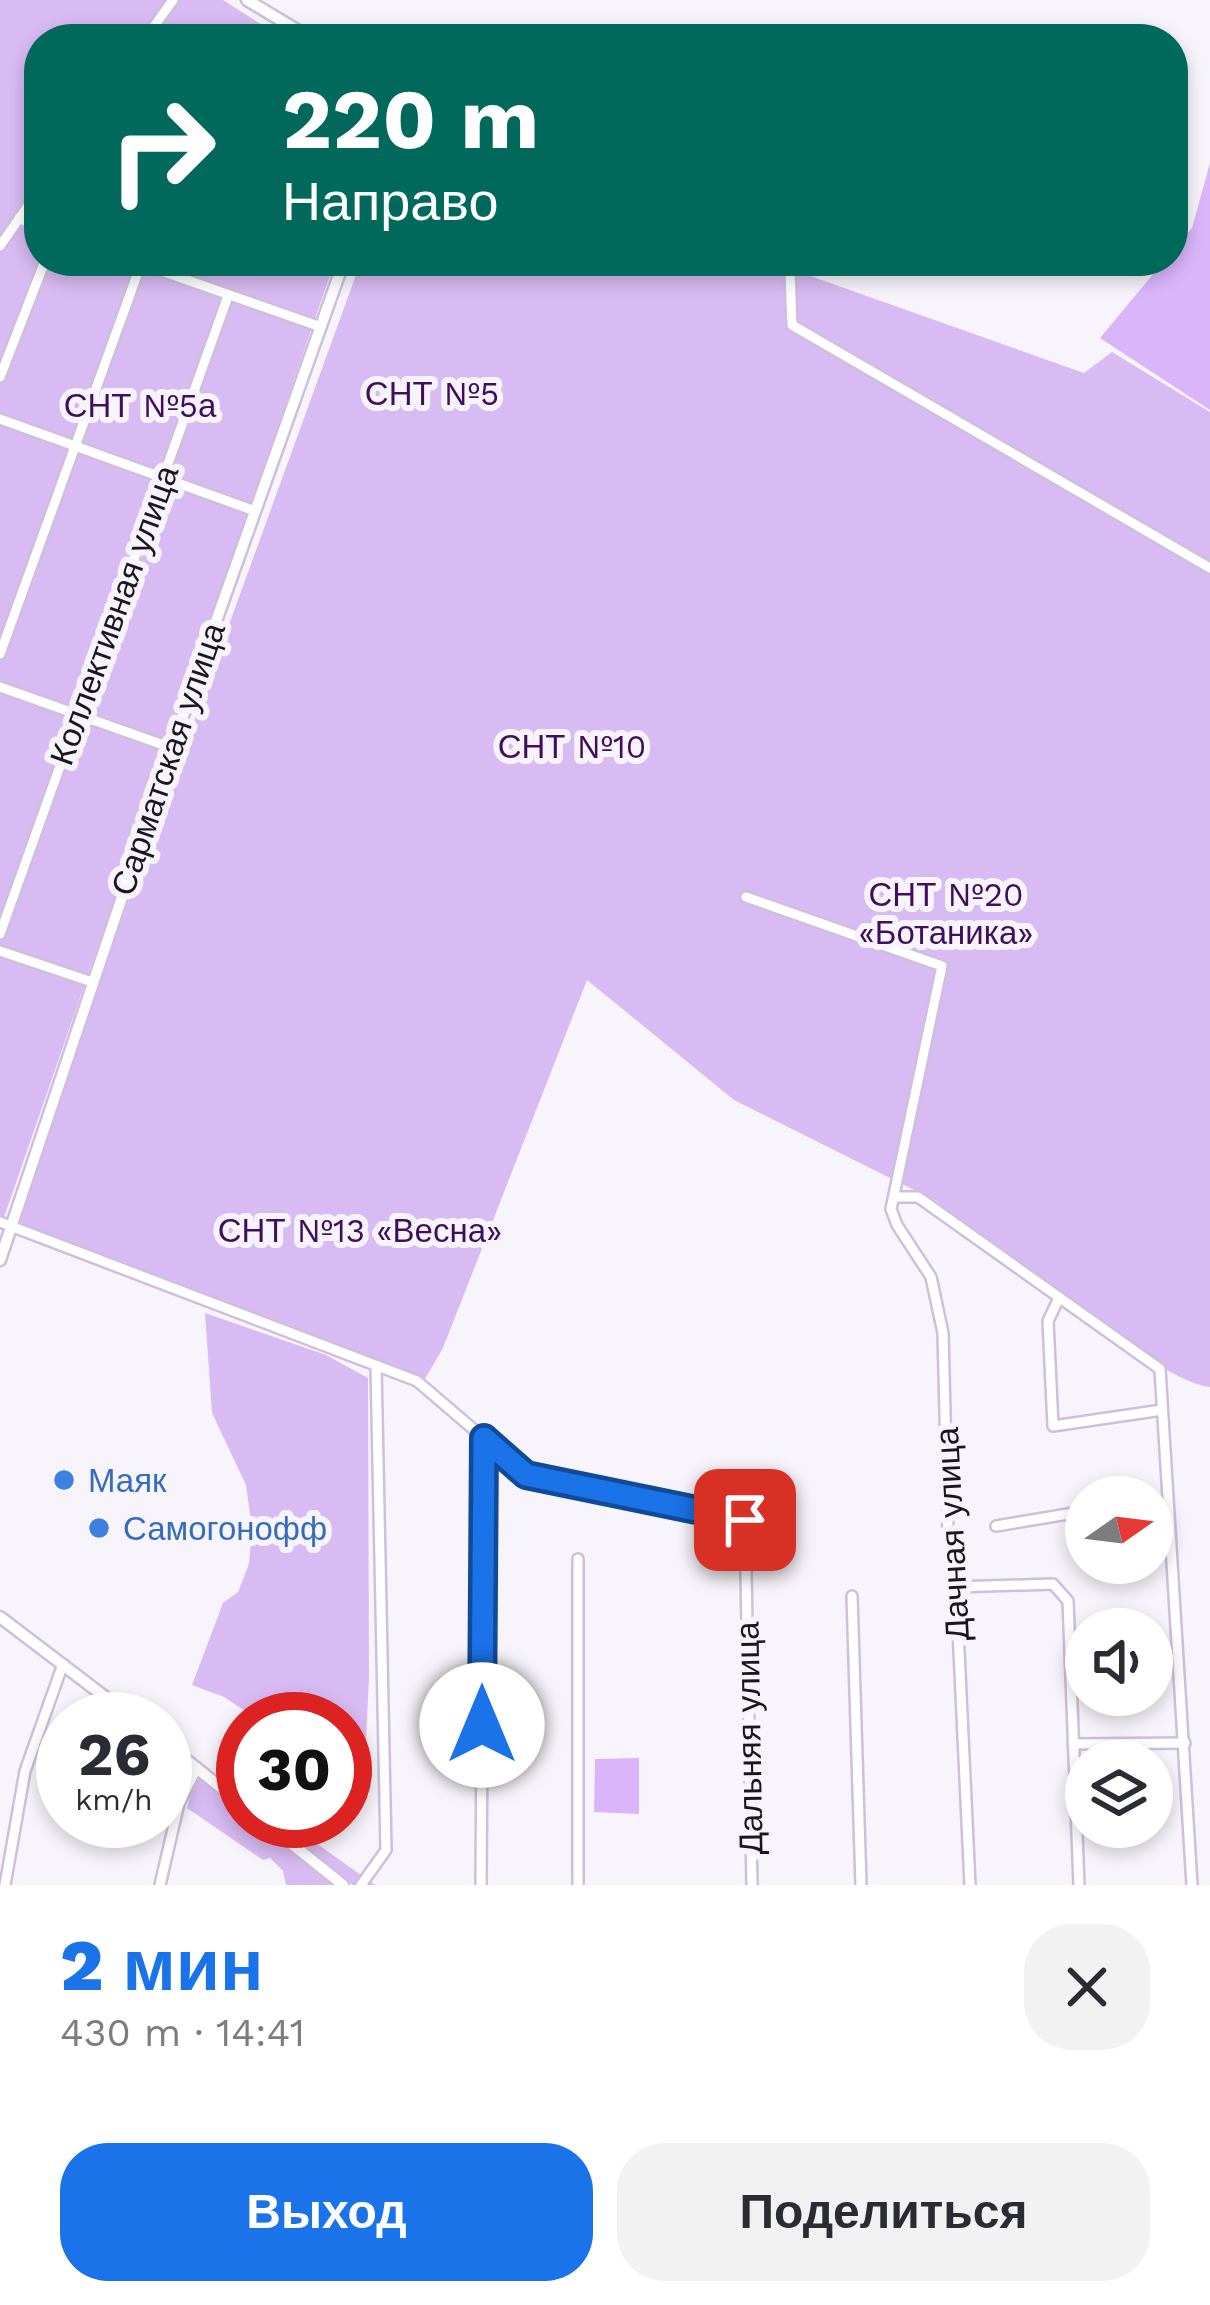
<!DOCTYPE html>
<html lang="ru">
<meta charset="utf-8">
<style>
:root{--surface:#fff;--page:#f2f2f3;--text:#2b2b33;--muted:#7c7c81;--accent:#1a73e8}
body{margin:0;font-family:"Work Sans",sans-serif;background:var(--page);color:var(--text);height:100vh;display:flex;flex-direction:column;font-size:45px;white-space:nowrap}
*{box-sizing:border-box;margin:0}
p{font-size:39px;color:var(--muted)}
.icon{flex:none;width:66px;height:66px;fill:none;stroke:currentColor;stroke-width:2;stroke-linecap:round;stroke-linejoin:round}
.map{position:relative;height:1885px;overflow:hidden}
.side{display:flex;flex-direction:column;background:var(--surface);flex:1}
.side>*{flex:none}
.top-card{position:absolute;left:24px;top:24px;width:1164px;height:252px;border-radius:48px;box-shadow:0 6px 18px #0003;background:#00695c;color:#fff;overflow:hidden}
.needle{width:78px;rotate:76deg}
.buttons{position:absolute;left:1065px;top:1476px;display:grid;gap:24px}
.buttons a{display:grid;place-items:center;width:108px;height:108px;border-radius:50%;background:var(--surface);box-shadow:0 6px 18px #0003;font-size:60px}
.speed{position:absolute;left:36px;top:1692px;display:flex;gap:24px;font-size:60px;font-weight:700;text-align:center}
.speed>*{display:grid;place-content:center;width:156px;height:156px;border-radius:50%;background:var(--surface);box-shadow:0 6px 18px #0003;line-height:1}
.speed small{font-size:30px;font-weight:400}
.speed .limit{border:18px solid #d22;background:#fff;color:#111}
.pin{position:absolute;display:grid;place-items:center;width:102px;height:102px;color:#fff;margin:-51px;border-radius:24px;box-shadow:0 6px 18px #0006}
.me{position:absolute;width:132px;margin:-66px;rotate:0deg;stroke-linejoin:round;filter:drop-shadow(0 0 9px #0008)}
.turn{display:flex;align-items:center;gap:42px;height:252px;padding:0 60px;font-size:54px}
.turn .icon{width:156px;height:156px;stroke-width:2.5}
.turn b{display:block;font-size:84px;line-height:102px}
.round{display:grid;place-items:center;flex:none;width:126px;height:126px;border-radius:48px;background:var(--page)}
.summary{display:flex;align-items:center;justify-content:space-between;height:204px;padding:0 60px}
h1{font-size:72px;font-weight:800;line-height:90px;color:var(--accent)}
.primary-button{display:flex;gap:24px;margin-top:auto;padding:24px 60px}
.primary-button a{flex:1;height:138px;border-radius:48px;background:var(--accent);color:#fff;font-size:48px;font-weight:800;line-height:138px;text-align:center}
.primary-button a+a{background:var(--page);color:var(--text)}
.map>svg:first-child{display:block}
</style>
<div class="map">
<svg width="1210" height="1885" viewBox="0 0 1210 1885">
<rect width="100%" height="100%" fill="#f8f4fb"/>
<g fill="#d9bbf3">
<polygon points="0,0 223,0 284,39 39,39 39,261 335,261 0,1229"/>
<path d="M361,261h407l316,112 28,-21 98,60v975c-42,-2 -206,-126 -251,-156l-21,-29 -204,-102 -147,-120 -144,368 -21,36 -405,-155 50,-158z"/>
<polygon points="205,1313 326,1355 368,1378 369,1677 366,1742 358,1754 345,1753 345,1719 257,1719 224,1697 192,1685 223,1603 238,1592 249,1564 252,1529 246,1485 212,1413"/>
<polygon points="201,1776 243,1810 243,1821 257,1821 338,1885 286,1885 283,1871 270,1858 263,1860 187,1808 194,1782"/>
<polygon points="271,1821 285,1821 375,1885 353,1885"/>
</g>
<g fill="#dab5fa">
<polygon points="1210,163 1210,410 1100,338 1164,261 1173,261 1173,250 1192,228"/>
<polygon points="639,1758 639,1814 594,1812 595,1759"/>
</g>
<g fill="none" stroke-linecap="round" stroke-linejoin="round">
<g stroke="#cfbfde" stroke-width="14">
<g id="minor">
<polyline points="145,39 173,0"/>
<polyline points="19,218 39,228"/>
<polyline points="0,246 39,190"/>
<polyline points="133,261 321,327"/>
<polyline points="764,261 790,272 792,325 1210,568"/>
<polyline points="0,377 45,261"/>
<polyline points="0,419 255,511"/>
<polyline points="0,654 141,264"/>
<polyline points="0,687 172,748"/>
<polyline points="746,897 942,966 891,1209 897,1225 931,1277 943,1333 948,1533 956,1587 970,1885"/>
<polyline points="0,934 228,296"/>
<polyline points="0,951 92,982"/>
<polyline points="896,1197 918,1197 1160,1369 1192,1885"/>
<polyline points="0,1222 417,1381 527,1475 745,1520 752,1885"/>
<polyline points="1059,1298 1048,1321 1053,1426 1162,1410"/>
<polyline points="996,1526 1086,1511"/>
<polyline points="956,1587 1053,1584 1068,1601 1079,1885"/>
<polyline points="852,1596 861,1885"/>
<polyline points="1073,1744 1185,1743"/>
<polyline points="5,1885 25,1771 63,1664"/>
<polyline points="160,1885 179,1803 197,1768"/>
<polyline points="361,1885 386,1850 376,1366"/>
<polyline points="481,1885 484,1439"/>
<polyline points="578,1885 578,1559"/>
</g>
</g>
<g stroke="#cfbfde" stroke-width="15">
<g id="major">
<polyline points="247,0 312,39"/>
<polyline points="0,1260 193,686 344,261"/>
<polyline points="0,1617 134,1719"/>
<polyline points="165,1743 243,1805"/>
<polyline points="263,1821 343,1885"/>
</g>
</g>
<use href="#minor" stroke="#fff" stroke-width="9"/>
<use href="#major" stroke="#fff" stroke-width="10"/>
</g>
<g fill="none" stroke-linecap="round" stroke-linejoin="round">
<g stroke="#114b97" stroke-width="30">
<polyline id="route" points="482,1725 484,1438 526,1475 745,1520"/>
</g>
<use href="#route" stroke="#1a73e8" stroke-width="21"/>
</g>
<g fill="#3f7fe0" stroke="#f8f4fb" stroke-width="4.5">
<circle cx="64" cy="1480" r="12"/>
<circle cx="99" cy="1528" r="12"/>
</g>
<g text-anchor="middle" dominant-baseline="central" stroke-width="12" stroke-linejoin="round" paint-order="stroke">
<g font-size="33" fill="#410e5e" stroke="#f8f4fb">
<text x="432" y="393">СНТ №5</text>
<text x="140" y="405">СНТ №5а</text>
<text x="572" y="746">СНТ №10</text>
<text x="946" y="894">СНТ №20<tspan x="946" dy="38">«Ботаника»</tspan></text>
<text x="360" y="1230">СНТ №13 «Весна»</text>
</g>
<g font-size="33" fill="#1b1520" stroke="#f8f4fb">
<text transform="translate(114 615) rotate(-70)">Коллективная улица</text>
<text transform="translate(168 759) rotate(-71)">Сарматская улица</text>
<text transform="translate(952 1534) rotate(-93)">Дачная улица</text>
<text transform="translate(749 1738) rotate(-91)">Дальняя улица</text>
</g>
<g font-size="33" fill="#366cbe" stroke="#f8f4fb" text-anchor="start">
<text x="88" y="1480">Маяк</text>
<text x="123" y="1528">Самогонофф</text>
</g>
</g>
</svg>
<div class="buttons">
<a><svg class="needle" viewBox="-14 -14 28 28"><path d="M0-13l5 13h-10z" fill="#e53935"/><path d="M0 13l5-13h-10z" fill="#7c7c81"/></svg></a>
<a><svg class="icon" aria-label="sound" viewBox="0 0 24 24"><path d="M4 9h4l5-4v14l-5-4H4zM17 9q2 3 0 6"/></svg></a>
<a><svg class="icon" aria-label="layers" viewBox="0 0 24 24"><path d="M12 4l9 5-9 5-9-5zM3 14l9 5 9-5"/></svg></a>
</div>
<div class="speed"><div>26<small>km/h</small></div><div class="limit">30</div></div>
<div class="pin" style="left:745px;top:1520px;background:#d93025"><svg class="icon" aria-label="arrive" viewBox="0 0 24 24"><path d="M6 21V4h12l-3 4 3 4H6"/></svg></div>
<svg class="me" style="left:482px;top:1725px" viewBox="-20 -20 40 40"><circle r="19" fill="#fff"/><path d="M0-13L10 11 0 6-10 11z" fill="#1a73e8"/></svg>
<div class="top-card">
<div class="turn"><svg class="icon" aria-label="right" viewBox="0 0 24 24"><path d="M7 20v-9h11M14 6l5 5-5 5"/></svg><div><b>220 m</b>Направо</div></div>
</div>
</div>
<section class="side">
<div class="summary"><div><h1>2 мин</h1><p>430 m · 14:41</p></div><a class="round"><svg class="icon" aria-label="close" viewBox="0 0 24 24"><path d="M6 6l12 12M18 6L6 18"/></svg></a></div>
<div class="primary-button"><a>Выход</a><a>Поделиться</a></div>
</section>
